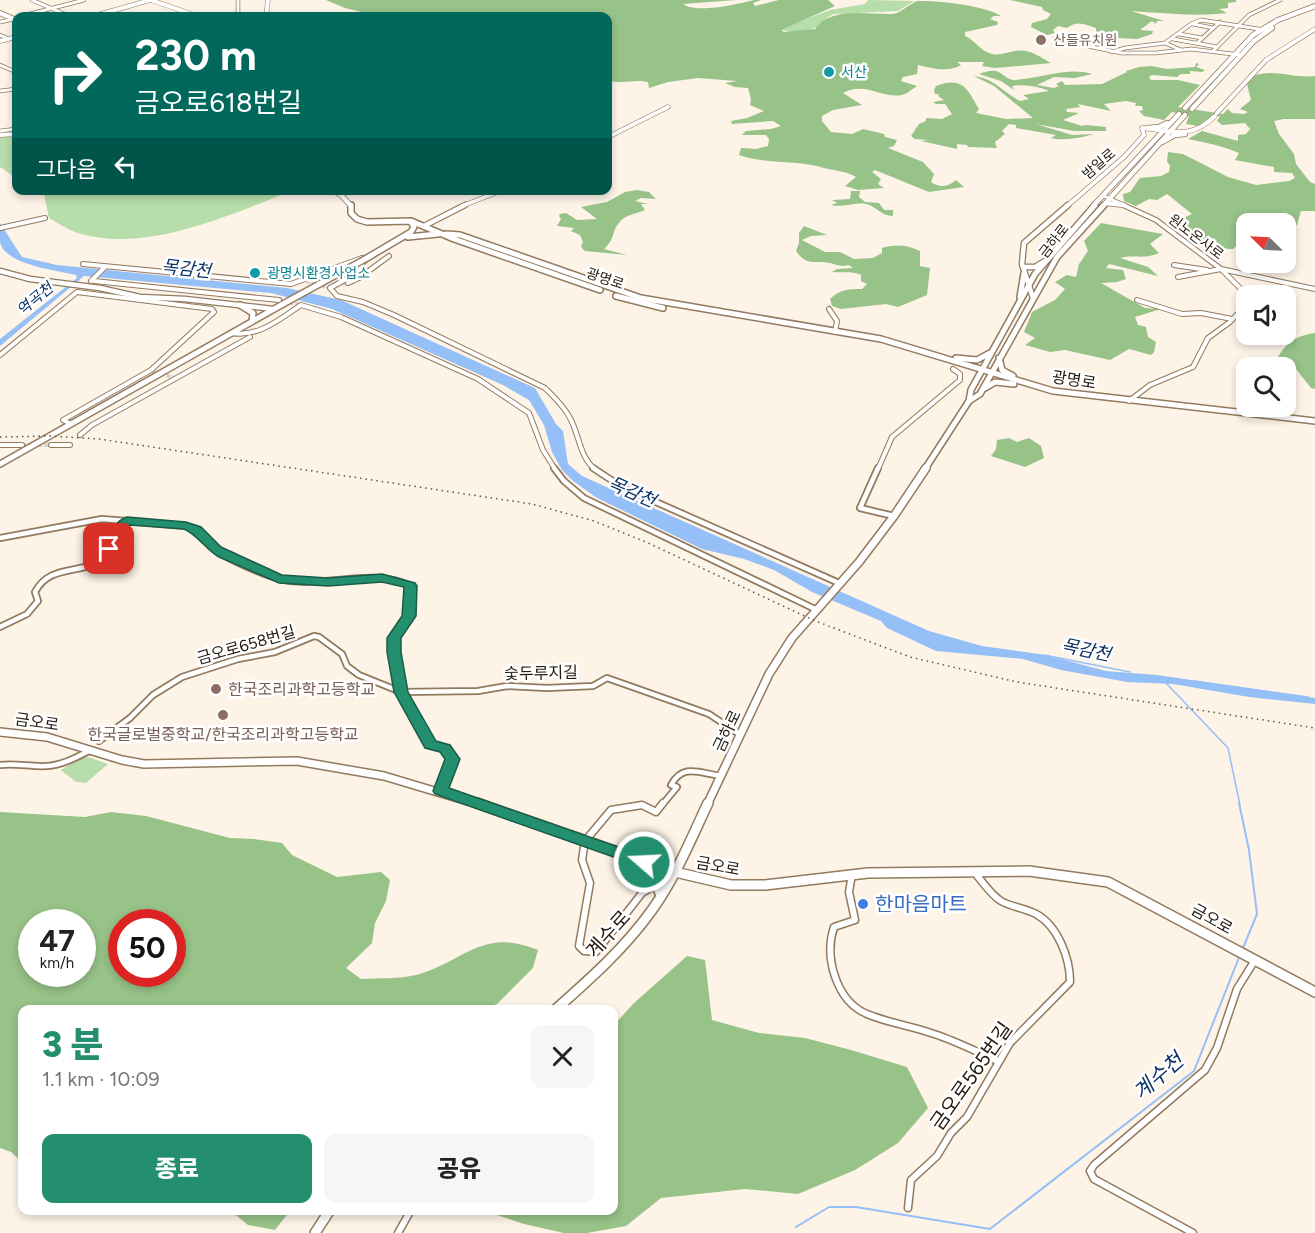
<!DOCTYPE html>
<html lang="ko">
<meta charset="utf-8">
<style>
:root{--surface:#fff;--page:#f6f6f6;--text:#222;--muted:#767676;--accent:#238f6e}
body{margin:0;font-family:Figtree,"Noto Sans KR",sans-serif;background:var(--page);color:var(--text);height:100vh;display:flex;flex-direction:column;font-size:22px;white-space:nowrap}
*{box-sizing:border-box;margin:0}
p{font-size:20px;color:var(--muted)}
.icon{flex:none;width:33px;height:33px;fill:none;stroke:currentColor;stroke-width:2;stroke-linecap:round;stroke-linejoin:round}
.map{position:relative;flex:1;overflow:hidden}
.details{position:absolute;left:18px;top:1005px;width:600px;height:210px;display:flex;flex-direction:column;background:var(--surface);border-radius:12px;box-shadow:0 3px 9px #0003}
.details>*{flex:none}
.hud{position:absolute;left:12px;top:12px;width:600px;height:183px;border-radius:12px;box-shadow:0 3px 9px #0003;background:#00695c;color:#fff;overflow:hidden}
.needle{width:39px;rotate:294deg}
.buttons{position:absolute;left:1236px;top:213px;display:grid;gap:12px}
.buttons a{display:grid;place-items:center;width:60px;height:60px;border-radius:12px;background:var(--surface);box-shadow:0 3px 9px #0003;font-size:30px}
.speed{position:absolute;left:18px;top:909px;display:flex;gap:12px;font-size:30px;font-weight:700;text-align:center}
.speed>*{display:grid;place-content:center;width:78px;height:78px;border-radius:50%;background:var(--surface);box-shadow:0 3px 9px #0003;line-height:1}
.speed small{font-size:15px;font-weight:400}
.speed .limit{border:9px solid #d22;background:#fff;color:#111}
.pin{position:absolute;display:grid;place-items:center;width:51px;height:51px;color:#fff;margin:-26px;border-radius:12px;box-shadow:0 3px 9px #0006}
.me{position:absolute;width:66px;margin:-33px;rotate:289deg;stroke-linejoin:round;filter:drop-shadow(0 0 4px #0008)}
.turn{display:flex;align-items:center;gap:21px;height:126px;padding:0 24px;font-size:27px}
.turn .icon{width:78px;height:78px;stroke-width:2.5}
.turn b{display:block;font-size:42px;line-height:51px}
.then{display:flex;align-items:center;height:57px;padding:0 24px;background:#0003;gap:12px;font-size:22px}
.round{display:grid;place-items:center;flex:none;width:63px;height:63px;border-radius:12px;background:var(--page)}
.overview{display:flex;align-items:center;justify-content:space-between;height:102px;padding:0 24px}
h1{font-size:36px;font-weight:800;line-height:45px;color:var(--accent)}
.button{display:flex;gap:12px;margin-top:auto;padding:12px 24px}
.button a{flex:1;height:69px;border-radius:12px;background:var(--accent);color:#fff;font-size:24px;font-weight:800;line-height:69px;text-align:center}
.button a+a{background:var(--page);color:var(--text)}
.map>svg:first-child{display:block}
</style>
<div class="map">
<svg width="1315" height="1233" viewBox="0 0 1315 1233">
<rect width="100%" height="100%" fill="#fef3e7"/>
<g fill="#b7ddaa">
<path d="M868,0l46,1 -16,10 -64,3c-8,3 -10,8 -16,12 -12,7 -26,8 -39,3l51,-19 35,-6z"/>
<polygon points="16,135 16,178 0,167 0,136"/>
<path d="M38,191v-1l253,1c-61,24 -146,63 -213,42 -10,-3 -20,-10 -29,-15l-5,-24z"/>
<polygon points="88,757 108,764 86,783 76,782 61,770 79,759"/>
</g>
<g fill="#97c288" fill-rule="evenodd">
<path d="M326,0h410l-53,4c13,10 55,0 71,-4h7l-8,3 2,3 24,-6h49l7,6 -54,24 3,2 31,-3c17,-23 52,-14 78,-15 8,-1 16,-10 24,-13 18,-1 68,4 84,15h-7l-4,3 8,3 -1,3 -32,7v4c11,5 15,15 27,18 7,2 16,-2 23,-3 14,-3 25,6 36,12l-56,5 -13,-2 2,-4h-27l4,3c-12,8 -30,3 -43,0l-1,9 -14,3 -2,4 16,5c-3,2 -8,6 -12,8 -21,7 -39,-14 -62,-1l19,12 -29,5 -11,6v5l9,11 21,2 11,-5 21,5 1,3 12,3 -3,6 -6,2 35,14 11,12 -3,8c9,6 17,5 25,-2l8,7 -35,5 -54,-22 -3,2 9,7 -3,5 6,4 -26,2 -13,-4 11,-9c-10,-6 -20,-6 -32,-9 -27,-9 -57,-3 -85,-13l2,-7 15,1 12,-3 1,-7 -3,-4h-24l4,-4 25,-2 10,-3 -8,-5 -41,3 -1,-3 16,-3 17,-7 -14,-6 1,-6 -3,-11 -13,-1 -10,-4 12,-2 -39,-3 -30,4 -19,6 -1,-6c-15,-3 -26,3 -40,-2v-64h-230l-33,-8z"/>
<path d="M1010,0h226v2l-8,1v5l-9,1 8,4c-32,4 -64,0 -96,-2l33,10h-7l-1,3 -4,-3 -12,9 13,1 -1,3 -15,5 -38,-2 -3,3 -10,-2 10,-6v-4c-11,-4 -19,-8 -29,0l-9,-2 -5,4 2,3 -8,2 -16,-8 1,-4 15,-4 4,-5 -8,-4 -1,-3z"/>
<path d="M1196,63l3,1 -3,3 9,3 -3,2 -12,-1v3h-9l-4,3 -25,-2 -3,2 2,3h27l22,5 -22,22 45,7 5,-5 4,4 12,1 4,-2 -8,-3 11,-9 -4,-16 6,-8c20,-8 42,3 62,0v43h-31l-10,2 5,13 15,20 2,10 14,18 5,2v27h-14l-4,14 -51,-1v13l-13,12c-23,1 -40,-9 -58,-23l2,-5 15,-7 -25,-20 -10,6 -8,-1 -13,7 -12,-5 -1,-7 7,-2 10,-14 21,-2 8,-4 1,-6 -3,-5 1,-9 15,2 45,23 28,8 33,-4 6,-3 -3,-5 -18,-1v-5l-39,-7 4,-7c-16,-7 -35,-11 -51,-14l14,-8 36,10v-6l8,-1 4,-5 -5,-6 -23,2 -5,-4 3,-5h-8l-14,10 -12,-2 3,-8 -17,-4 -8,8 -20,-4 -5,-5 4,-1 -1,-4h-7l1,-3 -10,-2 -22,3 7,7 -33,-7 2,3 -14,2 1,3 12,1 -16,7 19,6 4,-1 20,2v4h-32l-38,-7 36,11 22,-1c-13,4 -30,7 -43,4l5,-3 -40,-7v-3l-7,-1 -7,7 3,3 -10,8 2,6 -29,-1 -1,-2 -10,-1v5l-36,-8 7,-1 -13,-1 -4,-3 8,-12 7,-3v-3l16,1 10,-5 -7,-10h-9l-3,-2 11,-2 -6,-4 1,-2h-4l-1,-4 2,-4c27,-10 31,3 43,23l-3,4 30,6 27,-1 -39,-32 -20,-10c19,2 29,16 46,25l9,-2 -6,-4 26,-4c-11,-5 -25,-7 -37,-5l2,4 -13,-9 -22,-7c24,-9 21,4 34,6 2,1 7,-1 9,-1 23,-2 47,-12 70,-5l-17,4 -21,-1 -17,8 17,3 5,-2 -3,-2 6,-3 3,4 37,-1 25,-12 -1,-1 13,-4 13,-1 15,3 28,-2z"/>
<path d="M637,190l12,2 7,7 -15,-1 -6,3 13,3h-7l4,6c-8,4 -20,4 -26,13 -8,9 -3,15 -15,26l23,6 -42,-4 -4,-4 2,-5 -3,-7 -9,-4 3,-3 -17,-2 4,-7 -2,-3 1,-2 6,-1 11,7 20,-1 -16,-12 26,-5 18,-10z"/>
<path d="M851,191h9l-1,6 6,5 14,1 5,7h9v6c-12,0 -17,-10 -27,-12 -11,-2 -24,4 -35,1l6,-2 -5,-3 18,-1z"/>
<path d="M1101,223l62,11 -13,10 9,9c-16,7 -24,1 -39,5l28,9 10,9 -49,-12 -3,4 17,2 3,9 -9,3 -16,1 44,25 16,1 -26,8 3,8 8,2 2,10 8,5 -2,10 -3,3 -22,-6 -19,11 -45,-10 -15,2 -25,-7 10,-7 -11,-6 8,-20 23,-12 10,-11 -10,-7 12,-7 9,2 3,-13 9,-13 -4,-10z"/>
<path d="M804,226l23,9 -16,1 -9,4 23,12h15l14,7 19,-1 9,-5v-5c15,-4 24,-3 38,3v15l10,2 -3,27 -29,12 -12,-3 -45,5 -9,-3 -2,-7c10,-10 19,-10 32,-10l5,-5 -6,-3v-6c-8,-4 -20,-2 -29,-3l5,-3 16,-1 -4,-3c-9,2 -11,0 -19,-2 -15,-3 -23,4 -34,-12l3,-8v-10z"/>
<path d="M1315,333v56l-4,-1 -15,-19 -21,-6c9,-19 19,-27 40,-30z"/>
<polygon points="1009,438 1017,442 1029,438 1041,446 1044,458 1025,467 991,456 996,449 997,440"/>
<path d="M0,812l85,5 26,-5 35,4 84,22 24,1 28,4 10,12 45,22 44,-5 9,8 -4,21 -11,22 -3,20 -26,25 15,11c17,-1 38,0 55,-4 49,-13 65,-48 122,-25l-5,18 -36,36 -16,5 -459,1v152l-11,-10 -11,-4zM32,922h50v52h-50zM122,922h50v52h-50z"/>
<polygon points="687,956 705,960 712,1020 759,1033 805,1038 851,1050 907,1067 928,1108 898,1143 855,1170 798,1194 745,1189 661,1198 626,1226 587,1233 564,1233 524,1224 485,1211 614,1210 614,1025 634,1003"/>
<polygon points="231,1211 290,1211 275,1230 248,1225"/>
</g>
<path fill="#95bff7" d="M0,223l22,34 35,8 230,23 54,12 194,88 21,36 7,7 5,33 14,12 347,155 53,15 64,9 60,16 51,4 158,23v6l-66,-7 -76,-13 -46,-2 -66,-12 -38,-11 -87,-8 -49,-23 -6,-7 -69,-29 -38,-22 -30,-11 -42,-10 -105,-51 -24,-17 -11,-11 -10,-18 -8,-27 -15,-25 -26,-15 -171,-76 -61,-16 -187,-17 -84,70v-7l77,-61 -1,-3c-20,-5 -71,-10 -76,-33 0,-6 0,-14 0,-19z"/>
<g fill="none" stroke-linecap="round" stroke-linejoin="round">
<g stroke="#95bff7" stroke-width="1.5">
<polyline points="1044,655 1130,672"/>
<polyline points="1194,681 1308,697"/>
<polyline points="1166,683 1228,748 1240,805"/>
</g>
<g stroke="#95bff7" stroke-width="2">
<polyline points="1239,803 1249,850 1257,914 1243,948"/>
<polyline points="796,1227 829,1207 856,1207 990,1229 1194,1071 1240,955"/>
</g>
<g stroke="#ddd2c6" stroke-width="4" stroke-dasharray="4 1.5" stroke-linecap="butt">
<polyline points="301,280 330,288"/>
<polyline points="85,290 91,284"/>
<polyline points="279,300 301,305"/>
<polyline points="151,370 174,378"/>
<polyline points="22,445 51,445"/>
</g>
<g stroke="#927a5f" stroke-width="4.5">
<g id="minor-far3">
<polyline points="32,0 69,16"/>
<polyline points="238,0 238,16"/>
<polyline points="22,16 84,0"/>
<polyline points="0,22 14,19"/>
<polyline points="1193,24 1213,28"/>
<polyline points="1179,34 1202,38"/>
<polyline points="0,35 9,39"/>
<polyline points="1054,39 1121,53 1156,53 1191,49 1241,55"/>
<polyline points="1173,39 1217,47"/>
<polyline points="1165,43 1181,50"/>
<polyline points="1197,43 1220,22"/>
<polyline points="1213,51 1249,15 1280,0"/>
<polyline points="1112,52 1125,48 1165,43 1191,24 1201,20 1265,30"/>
<polyline points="0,65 16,72"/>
<polyline points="0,91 16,89"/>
<polyline points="0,131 16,129"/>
<polyline points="1104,196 1126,206"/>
</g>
</g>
<g stroke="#927a5f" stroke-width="6">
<g id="minor-far2">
<polyline points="1123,205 1156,220 1221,269 1315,289"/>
<polyline points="0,228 45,218"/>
<path d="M367,258l-15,18 -22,12 7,8 26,6 31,13 151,73c9,9 19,18 25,30 9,16 10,40 25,51"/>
<polyline points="83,264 291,284 362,258"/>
<polyline points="1174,265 1207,270"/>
<polyline points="1178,277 1221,269 1248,296"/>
<polyline points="91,281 105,267"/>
<polyline points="94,281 279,300"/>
<polyline points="348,283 359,278 389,256"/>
<polyline points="1137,300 1182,314 1201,313 1232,319"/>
<polyline points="829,309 837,321 835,332"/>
<path d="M231,333c27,5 49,-14 70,-28l40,12 137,62 51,34 14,37 12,19"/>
<polyline points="0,355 77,292 212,309 214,312 151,370 63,420 71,424"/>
<polyline points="1129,401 1150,385 1193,367 1208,338 1230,322 1246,305"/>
<polyline points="80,435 92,425 250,337"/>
<polyline points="0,445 22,445"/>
<polyline points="51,445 70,445"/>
<polyline points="878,469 892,437 960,380 960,374 953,369"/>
</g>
</g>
<g stroke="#927a5f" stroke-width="8">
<g id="minor-far1">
<polyline points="554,468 564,481 584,498 817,610"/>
<polyline points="593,468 622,487 839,583"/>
<polyline points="878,468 860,508 894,516"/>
<path d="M0,538l102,-19 84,7c16,6 23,19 36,28 17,10 50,25 69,27 37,5 87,-13 119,5l-1,30 -13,16 -3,12 8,48 29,53 15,4 8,10 -12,32"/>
<path d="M0,627l27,-13 11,-13 -3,-9c11,-21 30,-20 50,-25 8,-3 15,-6 23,-9l5,-21 14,-16"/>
<polyline points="99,741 130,718 153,695 182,677 238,659 275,652 314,636 319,637 342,654 347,666 359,675 401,692 478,691 507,686 547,688 593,686 607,678 709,714 739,734"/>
<path d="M0,765c16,-2 31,2 47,1 16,-1 30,-9 44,-16"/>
<path d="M662,805l15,-18 -6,-2c12,-22 28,-12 50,-9"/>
</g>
</g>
<g stroke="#927a5f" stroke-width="9">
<g id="minor">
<path d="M852,874l-3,18 6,28 -21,7c-10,30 2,74 33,87 21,9 46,12 67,20 22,7 43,18 64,27"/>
<polyline points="657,884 642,893 596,952 584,951 579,946 590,883 582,860 585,841 611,810 642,805 656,812 663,803"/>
<path d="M908,1208l3,-28 26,-24 14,-23 16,-16 43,-74 60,-61c0,-24 -12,-56 -34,-68 -11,-6 -25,-7 -35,-13 -10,-6 -19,-20 -26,-28"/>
<polyline points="398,1233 411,1210"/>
<polyline points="1193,1233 1094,1179 1090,1171 1094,1165 1205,1070 1217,1048 1237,989 1255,960"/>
</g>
</g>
<g stroke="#927a5f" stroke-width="5">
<g id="tertiary-far1">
<polyline points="151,0 197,16"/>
<polyline points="94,16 150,0"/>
<polyline points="266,16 268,0"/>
<polyline points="0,41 16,37"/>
<polyline points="1217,113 1266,60 1315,29"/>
<polyline points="0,135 16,134"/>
<polyline points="608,137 668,107"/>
<polyline points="462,206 503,190"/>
<path d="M1067,206l57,-49 20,-22 -2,-7c30,3 49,12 73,-12"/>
</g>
</g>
<g stroke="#927a5f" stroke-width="7">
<g id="tertiary">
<polyline points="424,226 465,205"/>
<polyline points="1023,267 1035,267 1045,261"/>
<polyline points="0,271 30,279 100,288 140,297 185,299 273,309"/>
<polyline points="1033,298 1022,264 1024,243 1068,205"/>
</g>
</g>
<g stroke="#927a5f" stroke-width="6">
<g id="secondary-far3">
<polyline points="0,13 16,20"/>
<polyline points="1185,108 1253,35 1278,20 1315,6"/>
<polyline points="1192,109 1254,41 1272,28"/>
<polyline points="1147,128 1159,127 1167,123"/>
<polyline points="1162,142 1175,135 1185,134"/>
<polyline points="332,190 341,195 351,206"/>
<polyline points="1106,203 1124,205"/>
<polyline points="1093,206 1179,114"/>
<polyline points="1103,206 1185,115"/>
</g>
</g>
<g stroke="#927a5f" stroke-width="8">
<g id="secondary-far2">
<polyline points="351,205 351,213 357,219 367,222 411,221 454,239 600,290"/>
<polyline points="446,234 460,235 641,298 881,339 1053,391 1315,421"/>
<polyline points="408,237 438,234"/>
<polyline points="367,258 411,232 414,227 411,222"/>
<polyline points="616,296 663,308"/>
<polyline points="1020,297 1024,273"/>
<polyline points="240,305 253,313 252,321"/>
<polyline points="956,358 977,360 990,353"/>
<polyline points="999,358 1002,370 1013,376"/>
<polyline points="985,388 995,382 1014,384"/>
<polyline points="969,401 980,394 1057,257 1104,205"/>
<polyline points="0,464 283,304"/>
<polyline points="925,469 969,401 971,390 1035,274 1095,205"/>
</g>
</g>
<g stroke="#927a5f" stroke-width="10">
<g id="secondary-far1">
<polyline points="0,732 47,737 122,760 144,764 297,761 384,776 481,805"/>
<polyline points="707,805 769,674 792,638 859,562 894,516 926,468"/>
</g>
</g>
<g stroke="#927a5f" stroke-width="12">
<g id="secondary">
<polyline points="477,803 675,872 731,885 765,885 868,873 1029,871 1108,882 1315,992"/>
<polyline points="644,862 653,875 661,896"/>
<path d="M555,1010c35,-31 69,-61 97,-100 23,-32 39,-71 56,-107"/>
<polyline points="315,1233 330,1210"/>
</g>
</g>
<use href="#minor-far3" stroke="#fff" stroke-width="3"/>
<use href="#minor-far2" stroke="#fff" stroke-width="4"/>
<use href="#minor-far1" stroke="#fff" stroke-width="4.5"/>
<use href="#minor" stroke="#fff" stroke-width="6"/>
<use href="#tertiary-far1" stroke="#fff" stroke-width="4"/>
<use href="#tertiary" stroke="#fff" stroke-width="4.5"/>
<use href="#secondary-far3" stroke="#fff" stroke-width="4.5"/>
<use href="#secondary-far2" stroke="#fff" stroke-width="5"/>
<use href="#secondary-far1" stroke="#fff" stroke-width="7"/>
<use href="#secondary" stroke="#fff" stroke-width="9"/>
<polyline stroke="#5e5348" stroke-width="1.5" stroke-dasharray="1.5 4" stroke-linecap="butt" points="0,437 50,436 99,439 532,504 594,521 646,542 813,620 910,657 1017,682 1315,728"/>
<g stroke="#927a5f" stroke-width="8" stroke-linecap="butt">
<polyline id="secondary-bridge" points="283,304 367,258"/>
</g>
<use href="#secondary-bridge" stroke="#fff" stroke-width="5"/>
</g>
<path fill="#238f6e" stroke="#175d48" stroke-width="1.5" d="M127,517l59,5 15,5 20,20 61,28 46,3 54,-4 33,9 2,3 -1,30 -15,22v14l7,40 28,49 14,4 10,14 -11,29 201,70 2,4 -2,4h-11l-204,-72 -2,-3 12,-32 -5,-7 -15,-4 -31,-56 -7,-40v-14l15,-22 2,-29 -22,-5 -54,4 -49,-3 -60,-26c-13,-7 -21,-22 -35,-28l-54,-4 -11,12 -5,15h-10l-1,-3c4,-12 11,-28 24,-32z"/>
<g fill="#8d6e63" stroke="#fff" stroke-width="2">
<circle cx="1041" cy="40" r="6"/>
<circle cx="216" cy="689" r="6"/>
<circle cx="223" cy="715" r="6"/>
</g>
<g fill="#0f9aa8" stroke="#fff" stroke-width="2">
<circle cx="829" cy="72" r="6"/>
<circle cx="255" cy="273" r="6"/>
</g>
<circle fill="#3f7fe0" stroke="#fff" stroke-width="2" cx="863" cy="904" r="6"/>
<g text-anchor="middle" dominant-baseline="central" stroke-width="5" stroke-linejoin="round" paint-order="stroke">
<g font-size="14" fill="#785e54" stroke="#fff" text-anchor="start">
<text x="1053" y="40">산들유치원</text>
</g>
<g font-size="14" fill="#0d838f" stroke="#fff" text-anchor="start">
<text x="841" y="72">서산</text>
<text x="267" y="273">광명시환경사업소</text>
</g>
<g font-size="14" fill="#23190e" stroke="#fff">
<text transform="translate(1099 164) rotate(-41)">밤일로</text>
<text transform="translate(1196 237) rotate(37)">원노온사로</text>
<text transform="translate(1054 241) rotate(-52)">금하로</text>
<text transform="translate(605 279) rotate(19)">광명로</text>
</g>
<g font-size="15" font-style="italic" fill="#093163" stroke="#fff">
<text transform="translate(35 299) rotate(-40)">역곡천</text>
</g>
<g font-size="16" fill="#23190e" stroke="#fff">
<text transform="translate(1074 380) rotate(9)">광명로</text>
<text transform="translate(246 645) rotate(-16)">금오로658번길</text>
<text transform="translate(541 673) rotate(-1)">숯두루지길</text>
<text transform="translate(37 722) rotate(8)">금오로</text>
<text transform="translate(727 731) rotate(-65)">금하로</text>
<text transform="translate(718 866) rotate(10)">금오로</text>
<text transform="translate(1212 919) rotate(29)">금오로</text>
</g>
<g font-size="16" fill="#785e54" stroke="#fff" text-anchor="start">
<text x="228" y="689">한국조리과학고등학교</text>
<text x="223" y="734" text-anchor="middle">한국글로벌중학교/한국조리과학고등학교</text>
</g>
<g font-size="18" font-style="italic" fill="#093163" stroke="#fff">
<text transform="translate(186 269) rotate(6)">목감천</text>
<text transform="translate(632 492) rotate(24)">목감천</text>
<text transform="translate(1086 650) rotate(12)">목감천</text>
</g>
<g font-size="20" fill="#366cbe" stroke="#fff" text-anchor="start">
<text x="875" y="904">한마음마트</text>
</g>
<g font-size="20" fill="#23190e" stroke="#fff">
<text transform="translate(608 934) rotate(-48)">계수로</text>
<text transform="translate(971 1076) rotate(-55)">금오로565번길</text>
</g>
<g font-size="21" font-style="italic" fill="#093163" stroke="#fff">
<text transform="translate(1158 1076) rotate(-41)">계수천</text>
</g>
</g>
</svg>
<div class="buttons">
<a><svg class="needle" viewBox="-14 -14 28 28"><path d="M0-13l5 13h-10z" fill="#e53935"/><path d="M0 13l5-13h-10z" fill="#767676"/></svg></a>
<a><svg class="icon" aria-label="sound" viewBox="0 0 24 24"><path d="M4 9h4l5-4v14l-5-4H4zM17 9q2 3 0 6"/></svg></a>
<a><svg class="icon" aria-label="search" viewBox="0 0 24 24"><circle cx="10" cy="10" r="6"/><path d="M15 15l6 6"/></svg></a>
</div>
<div class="speed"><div>47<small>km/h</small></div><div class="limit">50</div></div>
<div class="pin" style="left:109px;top:549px;background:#d93025"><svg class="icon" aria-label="arrive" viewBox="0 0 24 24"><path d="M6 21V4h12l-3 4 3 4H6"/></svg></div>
<svg class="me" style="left:644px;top:862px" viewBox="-20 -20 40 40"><circle r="17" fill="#238f6e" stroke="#fff" stroke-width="3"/><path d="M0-11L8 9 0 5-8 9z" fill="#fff"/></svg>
<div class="hud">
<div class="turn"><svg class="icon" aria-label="right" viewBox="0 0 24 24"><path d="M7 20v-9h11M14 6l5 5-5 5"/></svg><div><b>230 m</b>금오로618번길</div></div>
<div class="then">그다음<svg class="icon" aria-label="left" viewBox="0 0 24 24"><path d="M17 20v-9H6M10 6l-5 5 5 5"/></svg></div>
</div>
<section class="details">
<div class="overview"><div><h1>3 분</h1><p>1.1 km · 10:09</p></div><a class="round"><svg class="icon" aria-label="close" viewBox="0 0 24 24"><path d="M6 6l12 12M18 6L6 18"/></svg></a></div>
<div class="button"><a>종료</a><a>공유</a></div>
</section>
</div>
